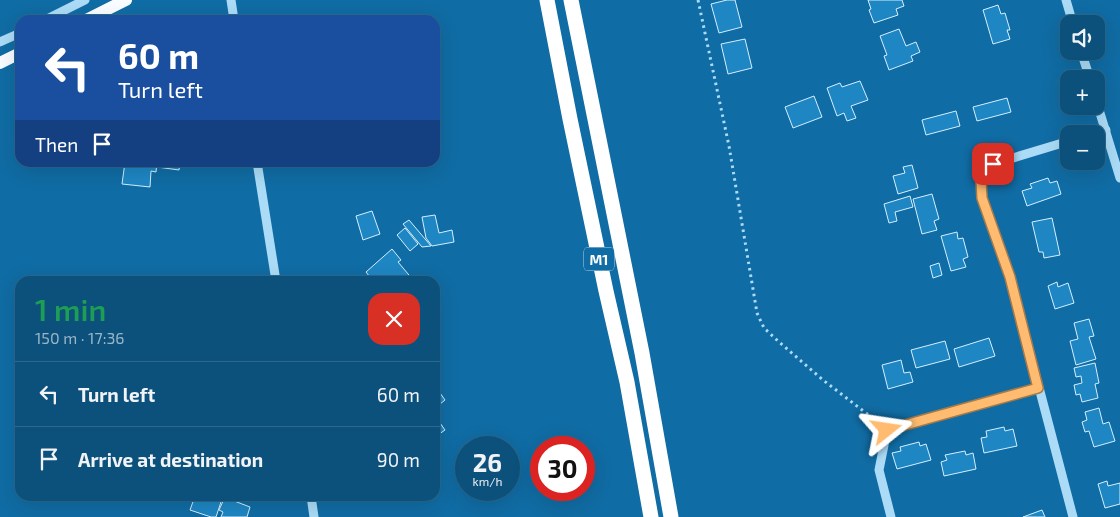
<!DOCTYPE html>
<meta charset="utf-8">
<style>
:root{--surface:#0c517b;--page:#1a5b82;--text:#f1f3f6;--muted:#9ab5c7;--line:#2c688c}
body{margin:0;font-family:"Exo 2",sans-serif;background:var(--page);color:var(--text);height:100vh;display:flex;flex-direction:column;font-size:19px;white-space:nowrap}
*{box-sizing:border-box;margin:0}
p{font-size:16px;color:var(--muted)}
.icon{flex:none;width:28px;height:28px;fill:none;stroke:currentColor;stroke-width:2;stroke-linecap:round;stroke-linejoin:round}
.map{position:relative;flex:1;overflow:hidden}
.sheet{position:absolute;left:15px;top:276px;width:425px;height:225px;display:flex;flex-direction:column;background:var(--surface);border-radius:15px;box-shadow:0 5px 20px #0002,0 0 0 1px var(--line)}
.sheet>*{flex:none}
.guide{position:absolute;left:15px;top:15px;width:425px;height:152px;border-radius:15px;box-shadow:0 5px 20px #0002,0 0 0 1px var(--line);background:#1a4fa0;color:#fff;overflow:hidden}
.controls{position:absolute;left:1060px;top:15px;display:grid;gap:10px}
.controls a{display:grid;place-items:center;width:45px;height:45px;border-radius:10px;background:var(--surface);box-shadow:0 5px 20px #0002,0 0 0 1px var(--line);font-size:25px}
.speed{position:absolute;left:455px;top:436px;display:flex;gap:10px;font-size:25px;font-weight:700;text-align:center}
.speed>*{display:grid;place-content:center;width:65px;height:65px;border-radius:50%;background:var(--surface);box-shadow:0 5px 20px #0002,0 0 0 1px var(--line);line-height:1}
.speed small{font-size:12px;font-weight:400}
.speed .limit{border:8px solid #d22;background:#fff;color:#111}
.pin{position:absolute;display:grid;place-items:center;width:42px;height:42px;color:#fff;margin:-21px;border-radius:10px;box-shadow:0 2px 8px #0006}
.me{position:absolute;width:55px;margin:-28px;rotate:75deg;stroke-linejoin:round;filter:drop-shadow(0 0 4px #0008)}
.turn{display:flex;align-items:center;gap:18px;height:105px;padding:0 20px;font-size:22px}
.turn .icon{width:65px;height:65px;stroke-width:2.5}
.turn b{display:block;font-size:35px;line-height:42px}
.then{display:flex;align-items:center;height:48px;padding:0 20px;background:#0003;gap:10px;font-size:19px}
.round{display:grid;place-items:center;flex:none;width:52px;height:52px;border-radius:15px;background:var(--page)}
.headline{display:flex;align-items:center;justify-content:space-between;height:85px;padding:0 20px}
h1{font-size:30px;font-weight:600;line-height:38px;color:#1e9e55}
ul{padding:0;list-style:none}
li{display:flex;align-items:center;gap:15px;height:65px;padding:0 20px;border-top:1px solid var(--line)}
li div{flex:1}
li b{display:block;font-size:19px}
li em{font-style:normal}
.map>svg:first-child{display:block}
</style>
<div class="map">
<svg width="1120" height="517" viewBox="0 0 1120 517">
<rect width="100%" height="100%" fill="#106ca4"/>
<g fill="#1e86c3" stroke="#d5effe">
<polygon points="727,0 735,0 742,27 719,33 711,4"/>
<polygon points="868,0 902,0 904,6 896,9 898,15 874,23 869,10 871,9"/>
<polygon points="998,5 1001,14 1005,13 1010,30 1007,30 1010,39 993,44 983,10"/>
<polygon points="899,29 906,46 916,42 920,52 911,56 913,61 889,70 884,56 887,55 880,36"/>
<polygon points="745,39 752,68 728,74 721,44"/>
<polygon points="860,81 868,100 851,106 856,118 847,121 844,113 837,116 827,88 840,83 842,87"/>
<polygon points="814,96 822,117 793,128 785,107"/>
<polygon points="1007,98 1011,112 977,121 973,107"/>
<polygon points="956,111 960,126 926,135 922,120"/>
<polygon points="125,162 157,162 156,172 151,171 150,187 122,184"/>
<polygon points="158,162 180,162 179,170 157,167"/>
<polygon points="912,165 918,188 898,194 893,176 905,173 903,167"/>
<polygon points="1048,178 1050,183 1057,181 1061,194 1027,206 1022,191 1032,188 1030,184"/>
<polygon points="932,194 939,219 934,221 937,230 922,234 913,199"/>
<polygon points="910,196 913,207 895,212 897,221 889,223 884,204"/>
<polygon points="372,211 380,234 363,240 356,216"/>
<polygon points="435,215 439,233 452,230 454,242 432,246 426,238 422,217"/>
<polygon points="1052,218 1060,255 1044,258 1043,252 1039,252 1032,222"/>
<polygon points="409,220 431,246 422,247 403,224"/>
<polygon points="405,228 418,244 410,251 397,235"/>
<polygon points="957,232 958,239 963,238 968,257 963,259 966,267 951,271 941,236"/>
<polygon points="392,249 401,260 398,262 414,281 417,278 419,281 373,281 366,272"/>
<polygon points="939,263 942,275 933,278 930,266"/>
<polygon points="1057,282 1058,287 1068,283 1074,303 1055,309 1048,286"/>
<polygon points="1089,319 1094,336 1089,337 1096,359 1076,365 1070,341 1078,339 1074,323"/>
<polygon points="989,338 995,356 959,367 954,349"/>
<polygon points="945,341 950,359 916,368 911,350"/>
<polygon points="901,360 904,373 910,372 913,382 888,389 882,365"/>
<polygon points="1095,363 1099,383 1095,384 1098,398 1082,402 1080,394 1076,395 1074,385 1082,383 1081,376 1076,377 1074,368"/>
<polygon points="435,386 445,400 435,408"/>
<polygon points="1099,408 1103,424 1109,422 1115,441 1094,447 1089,431 1085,432 1082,422 1087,420 1085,412"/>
<polygon points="435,416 445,430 435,437"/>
<polygon points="1004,427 1005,431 1013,429 1017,446 984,453 981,438 987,437 986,431"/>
<polygon points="919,442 920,446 926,444 931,460 897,469 892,453 901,451 900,447"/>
<polygon points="965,451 966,455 973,453 976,469 944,476 941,462 947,460 945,455"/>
<polygon points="1107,481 1108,486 1120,483 1120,504 1105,508 1098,484"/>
<polygon points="195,496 223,496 216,517 211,517 190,510"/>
<polygon points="224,499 229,500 229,499 250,507 247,517 221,517 223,512 219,510"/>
<polygon points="1042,510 1045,517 1023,517"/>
</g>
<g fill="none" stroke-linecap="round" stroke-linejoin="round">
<polyline stroke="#abdbf6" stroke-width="3" stroke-dasharray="2.5 4" stroke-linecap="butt" points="698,0 729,146 757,313 764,328 778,341 823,380 879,423"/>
<g stroke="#abdbf6" stroke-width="9">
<polyline points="231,0 234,20"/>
<polyline points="1066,0 1073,24"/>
<polyline points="45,20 85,0"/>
<polyline points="0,42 20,33"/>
<polyline points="1081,51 1090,79"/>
<polyline points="1096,100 1120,178"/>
<polyline points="1093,134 1106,130"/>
<polyline points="1069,141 993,164 983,171 981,181 982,198 1010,277 1073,517"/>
<polyline points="257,162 276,281"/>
<polyline points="311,496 314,517"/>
<polyline points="891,517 879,470 887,430 1038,388"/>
</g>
<g stroke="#fafdff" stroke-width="12">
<polyline points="86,20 126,0"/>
<polyline points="0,63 20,53"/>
</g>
<g stroke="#fff" stroke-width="15">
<polyline points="547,0 570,119 606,291 627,382 651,517"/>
<polyline points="571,0 642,353 671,517"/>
</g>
</g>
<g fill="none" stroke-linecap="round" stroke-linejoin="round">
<g stroke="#a67a49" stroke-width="12">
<polyline id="route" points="887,430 1038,388 1010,277 982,198 981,181 983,171 993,164"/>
</g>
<use href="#route" stroke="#ffbb70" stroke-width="9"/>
</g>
<g text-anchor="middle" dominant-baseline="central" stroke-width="5" stroke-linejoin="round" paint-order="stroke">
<rect fill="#106ca4" stroke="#b7d3e4" stroke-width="1" x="584" y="247.5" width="30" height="23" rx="4"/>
<g font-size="14" font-weight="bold" fill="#fff">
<text x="599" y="259">M1</text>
</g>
</g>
</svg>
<div class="controls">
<a><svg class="icon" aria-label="sound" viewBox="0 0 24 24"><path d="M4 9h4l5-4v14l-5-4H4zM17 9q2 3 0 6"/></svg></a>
<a>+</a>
<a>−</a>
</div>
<div class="speed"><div>26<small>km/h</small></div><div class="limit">30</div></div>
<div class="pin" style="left:993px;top:164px;background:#d93025"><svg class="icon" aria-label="arrive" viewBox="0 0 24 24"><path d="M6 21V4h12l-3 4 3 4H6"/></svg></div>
<svg class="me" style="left:887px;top:430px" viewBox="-20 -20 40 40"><path d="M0-17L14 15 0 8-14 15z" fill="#ffbb70" stroke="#fff" stroke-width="4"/></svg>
<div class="guide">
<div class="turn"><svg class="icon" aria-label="left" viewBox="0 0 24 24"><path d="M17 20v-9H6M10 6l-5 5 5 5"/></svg><div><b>60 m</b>Turn left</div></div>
<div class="then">Then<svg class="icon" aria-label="arrive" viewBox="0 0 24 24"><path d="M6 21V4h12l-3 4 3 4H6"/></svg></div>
</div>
<section class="sheet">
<div class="headline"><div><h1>1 min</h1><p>150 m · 17:36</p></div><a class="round" style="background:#d93025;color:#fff"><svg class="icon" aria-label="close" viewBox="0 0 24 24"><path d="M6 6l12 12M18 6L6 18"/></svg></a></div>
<ul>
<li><svg class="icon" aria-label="left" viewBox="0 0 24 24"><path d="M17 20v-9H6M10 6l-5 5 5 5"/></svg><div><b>Turn left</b></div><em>60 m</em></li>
<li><svg class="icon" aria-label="arrive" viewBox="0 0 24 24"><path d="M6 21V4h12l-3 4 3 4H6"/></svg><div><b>Arrive at destination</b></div><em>90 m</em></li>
</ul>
</section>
</div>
